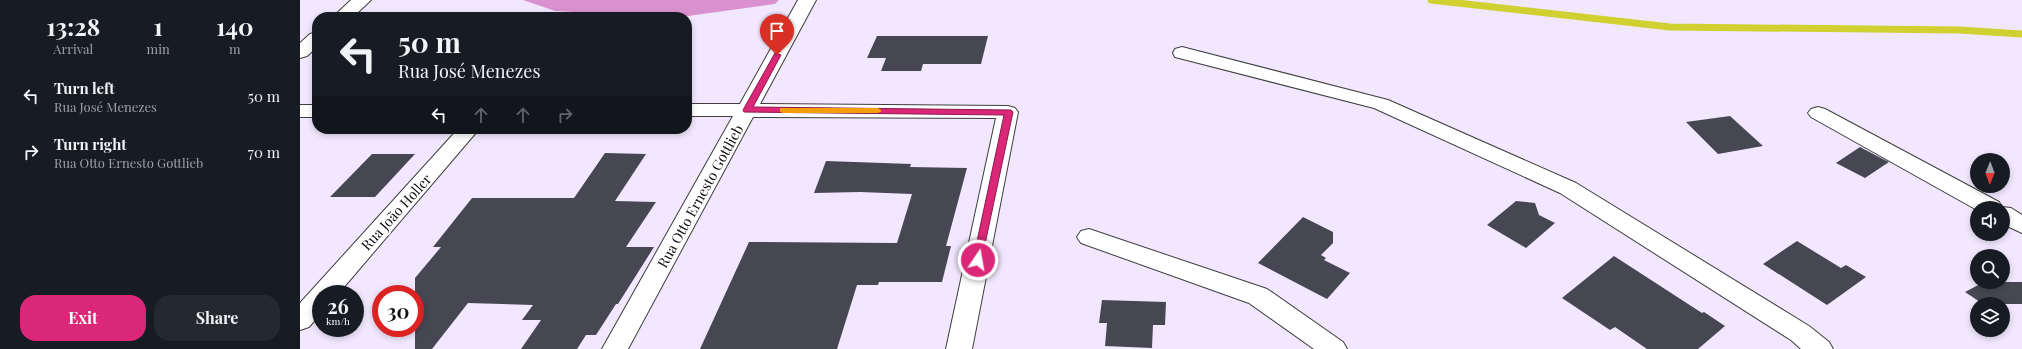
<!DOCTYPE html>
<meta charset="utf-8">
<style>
:root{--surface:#171b24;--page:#242831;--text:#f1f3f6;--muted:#9ea1a6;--accent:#db2777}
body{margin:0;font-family:"Playfair Display",serif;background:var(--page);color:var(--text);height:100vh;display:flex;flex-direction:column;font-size:15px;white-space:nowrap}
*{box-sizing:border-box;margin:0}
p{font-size:13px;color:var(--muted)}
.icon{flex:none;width:22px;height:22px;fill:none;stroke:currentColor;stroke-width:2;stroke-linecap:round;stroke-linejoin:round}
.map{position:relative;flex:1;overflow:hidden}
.details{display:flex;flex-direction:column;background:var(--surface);width:300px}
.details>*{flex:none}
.banner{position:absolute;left:12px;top:12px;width:380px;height:122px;border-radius:16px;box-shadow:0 2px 6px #0003;background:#171b24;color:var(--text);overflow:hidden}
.needle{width:26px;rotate:181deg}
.fabs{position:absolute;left:1670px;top:153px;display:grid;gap:8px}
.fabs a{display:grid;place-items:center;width:40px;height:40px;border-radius:50%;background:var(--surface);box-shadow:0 2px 6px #0003;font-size:20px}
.speed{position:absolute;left:12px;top:285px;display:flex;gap:8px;font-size:20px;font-weight:700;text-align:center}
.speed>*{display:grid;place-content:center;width:52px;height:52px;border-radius:50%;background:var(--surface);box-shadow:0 2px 6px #0003;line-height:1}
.speed small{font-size:10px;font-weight:400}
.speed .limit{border:6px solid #d22;background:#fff;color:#111}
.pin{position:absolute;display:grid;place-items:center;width:34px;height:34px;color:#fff;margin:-41px -17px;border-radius:50% 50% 50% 0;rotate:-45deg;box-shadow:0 0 4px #0007}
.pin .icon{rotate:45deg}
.me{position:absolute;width:44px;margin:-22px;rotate:12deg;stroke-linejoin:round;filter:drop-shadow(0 0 3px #0008)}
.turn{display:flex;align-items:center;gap:14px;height:84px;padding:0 20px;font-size:18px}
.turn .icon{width:52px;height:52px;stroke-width:2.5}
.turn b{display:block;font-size:28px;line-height:34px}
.lanes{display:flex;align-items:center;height:38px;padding:0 20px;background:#0003;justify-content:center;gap:20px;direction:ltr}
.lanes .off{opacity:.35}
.eta{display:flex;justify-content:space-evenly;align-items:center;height:68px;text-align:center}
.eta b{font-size:24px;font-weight:700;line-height:28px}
.action{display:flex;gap:8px;margin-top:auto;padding:8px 20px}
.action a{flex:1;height:46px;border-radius:16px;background:var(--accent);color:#fff;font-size:16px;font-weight:700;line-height:46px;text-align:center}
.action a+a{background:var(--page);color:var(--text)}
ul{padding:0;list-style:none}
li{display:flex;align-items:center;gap:12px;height:56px;padding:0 20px}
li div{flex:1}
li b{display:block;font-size:15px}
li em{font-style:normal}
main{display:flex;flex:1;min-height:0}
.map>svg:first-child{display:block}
</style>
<main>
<section class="details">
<div class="eta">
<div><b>13:28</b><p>Arrival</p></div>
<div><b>1</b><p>min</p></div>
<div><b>140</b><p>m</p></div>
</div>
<ul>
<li><svg class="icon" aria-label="left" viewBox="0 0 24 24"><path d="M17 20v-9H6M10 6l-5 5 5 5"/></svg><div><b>Turn left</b><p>Rua José Menezes</p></div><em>50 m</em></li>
<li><svg class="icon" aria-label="right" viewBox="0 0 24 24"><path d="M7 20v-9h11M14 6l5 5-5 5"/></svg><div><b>Turn right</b><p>Rua Otto Ernesto Gottlieb</p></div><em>70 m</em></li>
</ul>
<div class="action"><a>Exit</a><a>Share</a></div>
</section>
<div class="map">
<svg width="1722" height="349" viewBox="0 0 1722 349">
<rect width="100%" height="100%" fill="#f1e8ff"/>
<polygon fill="#da91cf" points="223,0 479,0 475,4 388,16 343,16 255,11"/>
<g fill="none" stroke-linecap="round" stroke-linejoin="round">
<polyline stroke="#d0d031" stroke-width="7" points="1131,0 1370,27 1659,30 1722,34"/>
</g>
<g fill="#474753">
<polygon points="577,36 688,36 681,64 623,64 621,71 581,71 586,58 567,58"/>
<polygon points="1430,116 1463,146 1418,154 1386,122"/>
<polygon points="1560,147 1577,156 1589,162 1565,178 1536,163"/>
<polygon points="305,153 346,154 315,201 356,202 326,247 354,247 318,304 316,304 296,335 286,335 277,349 221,349 241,320 222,320 233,305 168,303 132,349 115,349 115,278 141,247 133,247 172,198 274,198"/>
<polygon points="72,154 115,154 75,197 30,197"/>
<polygon points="526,161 611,164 610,167 667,168 646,246 651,246 642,282 579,282 578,285 557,285 537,349 400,349 449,242 597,243 612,194 560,192 514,193"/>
<polygon points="1216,201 1235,203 1239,215 1255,223 1226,248 1187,225"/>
<polygon points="1003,217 1033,232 1033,243 1021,255 1026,258 1024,260 1050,273 1027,299 958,263"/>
<polygon points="1497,241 1541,268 1546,265 1566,277 1527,305 1463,264"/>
<polygon points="1314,256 1402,313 1404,312 1425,326 1398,349 1347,349 1315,327 1310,330 1262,298"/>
<polygon points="1684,282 1722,282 1722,304 1683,304 1665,292"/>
<polygon points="802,300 866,302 865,325 853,325 852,348 805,346 807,323 799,323"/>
</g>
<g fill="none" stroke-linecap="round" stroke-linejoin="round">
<g stroke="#3d3d3d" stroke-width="2">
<g id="minor">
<polygon points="51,0 71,0 53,17 33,17"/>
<polygon points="498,0 516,0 460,104 708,106 715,108 718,112 672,349 646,349 696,118 453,117 328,349 302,349 433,116 387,116 387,104 440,104"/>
<polygon points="17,32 17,47 7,56 0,58 0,43 10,34"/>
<polygon points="882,47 1088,100 1276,183 1509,326 1529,342 1533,349 1501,349 1491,340 1260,193 1074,108 875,57 873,53 875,49"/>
<rect x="0" y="105" width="17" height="12"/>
<polygon points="1518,107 1525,109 1699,202 1702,207 1711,208 1722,215 1722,233 1703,224 1703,208 1677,208 1677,210 1511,117 1508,113 1511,109"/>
<polygon points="158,129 179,129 38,294 21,294 21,313 9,327 0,330 0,303"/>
<polygon points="789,229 967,289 1043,342 1047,349 1014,349 949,303 781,243 777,237 781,231"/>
</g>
</g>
<use href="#minor" fill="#fff" fill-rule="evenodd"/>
</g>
<polygon fill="#db2777" stroke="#8e194d" points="475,53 481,55 453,107 711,110 713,112 681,263 674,263 673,260 704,115 444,112 443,110"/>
<polygon fill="#f59e0b" points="480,108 578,108 582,111 578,113 483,113 480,112"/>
<g text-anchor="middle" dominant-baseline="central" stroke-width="4" stroke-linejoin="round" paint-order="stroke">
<g font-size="14" fill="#0a0a0a" stroke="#fff">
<text transform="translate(400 196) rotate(-61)">Rua Otto Ernesto Gottlieb</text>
<text transform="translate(96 212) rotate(-48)">Rua João Holler</text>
</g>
</g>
</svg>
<div class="fabs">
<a><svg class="needle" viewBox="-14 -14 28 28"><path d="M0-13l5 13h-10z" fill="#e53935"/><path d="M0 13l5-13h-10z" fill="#9ea1a6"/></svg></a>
<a><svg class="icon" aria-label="sound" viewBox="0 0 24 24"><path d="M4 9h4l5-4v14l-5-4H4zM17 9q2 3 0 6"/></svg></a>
<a><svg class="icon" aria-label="search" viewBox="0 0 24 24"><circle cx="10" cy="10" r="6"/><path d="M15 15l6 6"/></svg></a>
<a><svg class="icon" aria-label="layers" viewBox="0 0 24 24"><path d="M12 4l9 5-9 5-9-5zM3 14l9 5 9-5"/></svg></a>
</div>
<div class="speed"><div>26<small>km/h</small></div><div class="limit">30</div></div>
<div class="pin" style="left:477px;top:55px;background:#d93025"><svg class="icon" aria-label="arrive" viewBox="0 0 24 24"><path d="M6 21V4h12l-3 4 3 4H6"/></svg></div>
<svg class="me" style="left:678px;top:260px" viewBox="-20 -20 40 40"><circle r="17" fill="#db2777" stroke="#fff" stroke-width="3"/><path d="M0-11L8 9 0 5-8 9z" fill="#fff"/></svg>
<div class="banner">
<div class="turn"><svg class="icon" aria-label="left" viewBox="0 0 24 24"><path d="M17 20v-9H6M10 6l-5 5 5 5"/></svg><div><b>50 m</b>Rua José Menezes</div></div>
<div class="lanes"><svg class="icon" aria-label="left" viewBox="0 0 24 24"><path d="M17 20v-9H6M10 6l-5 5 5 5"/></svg><svg class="icon off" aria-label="ahead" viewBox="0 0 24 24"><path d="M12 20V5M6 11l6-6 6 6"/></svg><svg class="icon off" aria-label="ahead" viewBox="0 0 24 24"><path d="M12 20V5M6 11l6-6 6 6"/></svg><svg class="icon off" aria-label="right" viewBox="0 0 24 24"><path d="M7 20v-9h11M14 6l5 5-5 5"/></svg></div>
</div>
</div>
</main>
